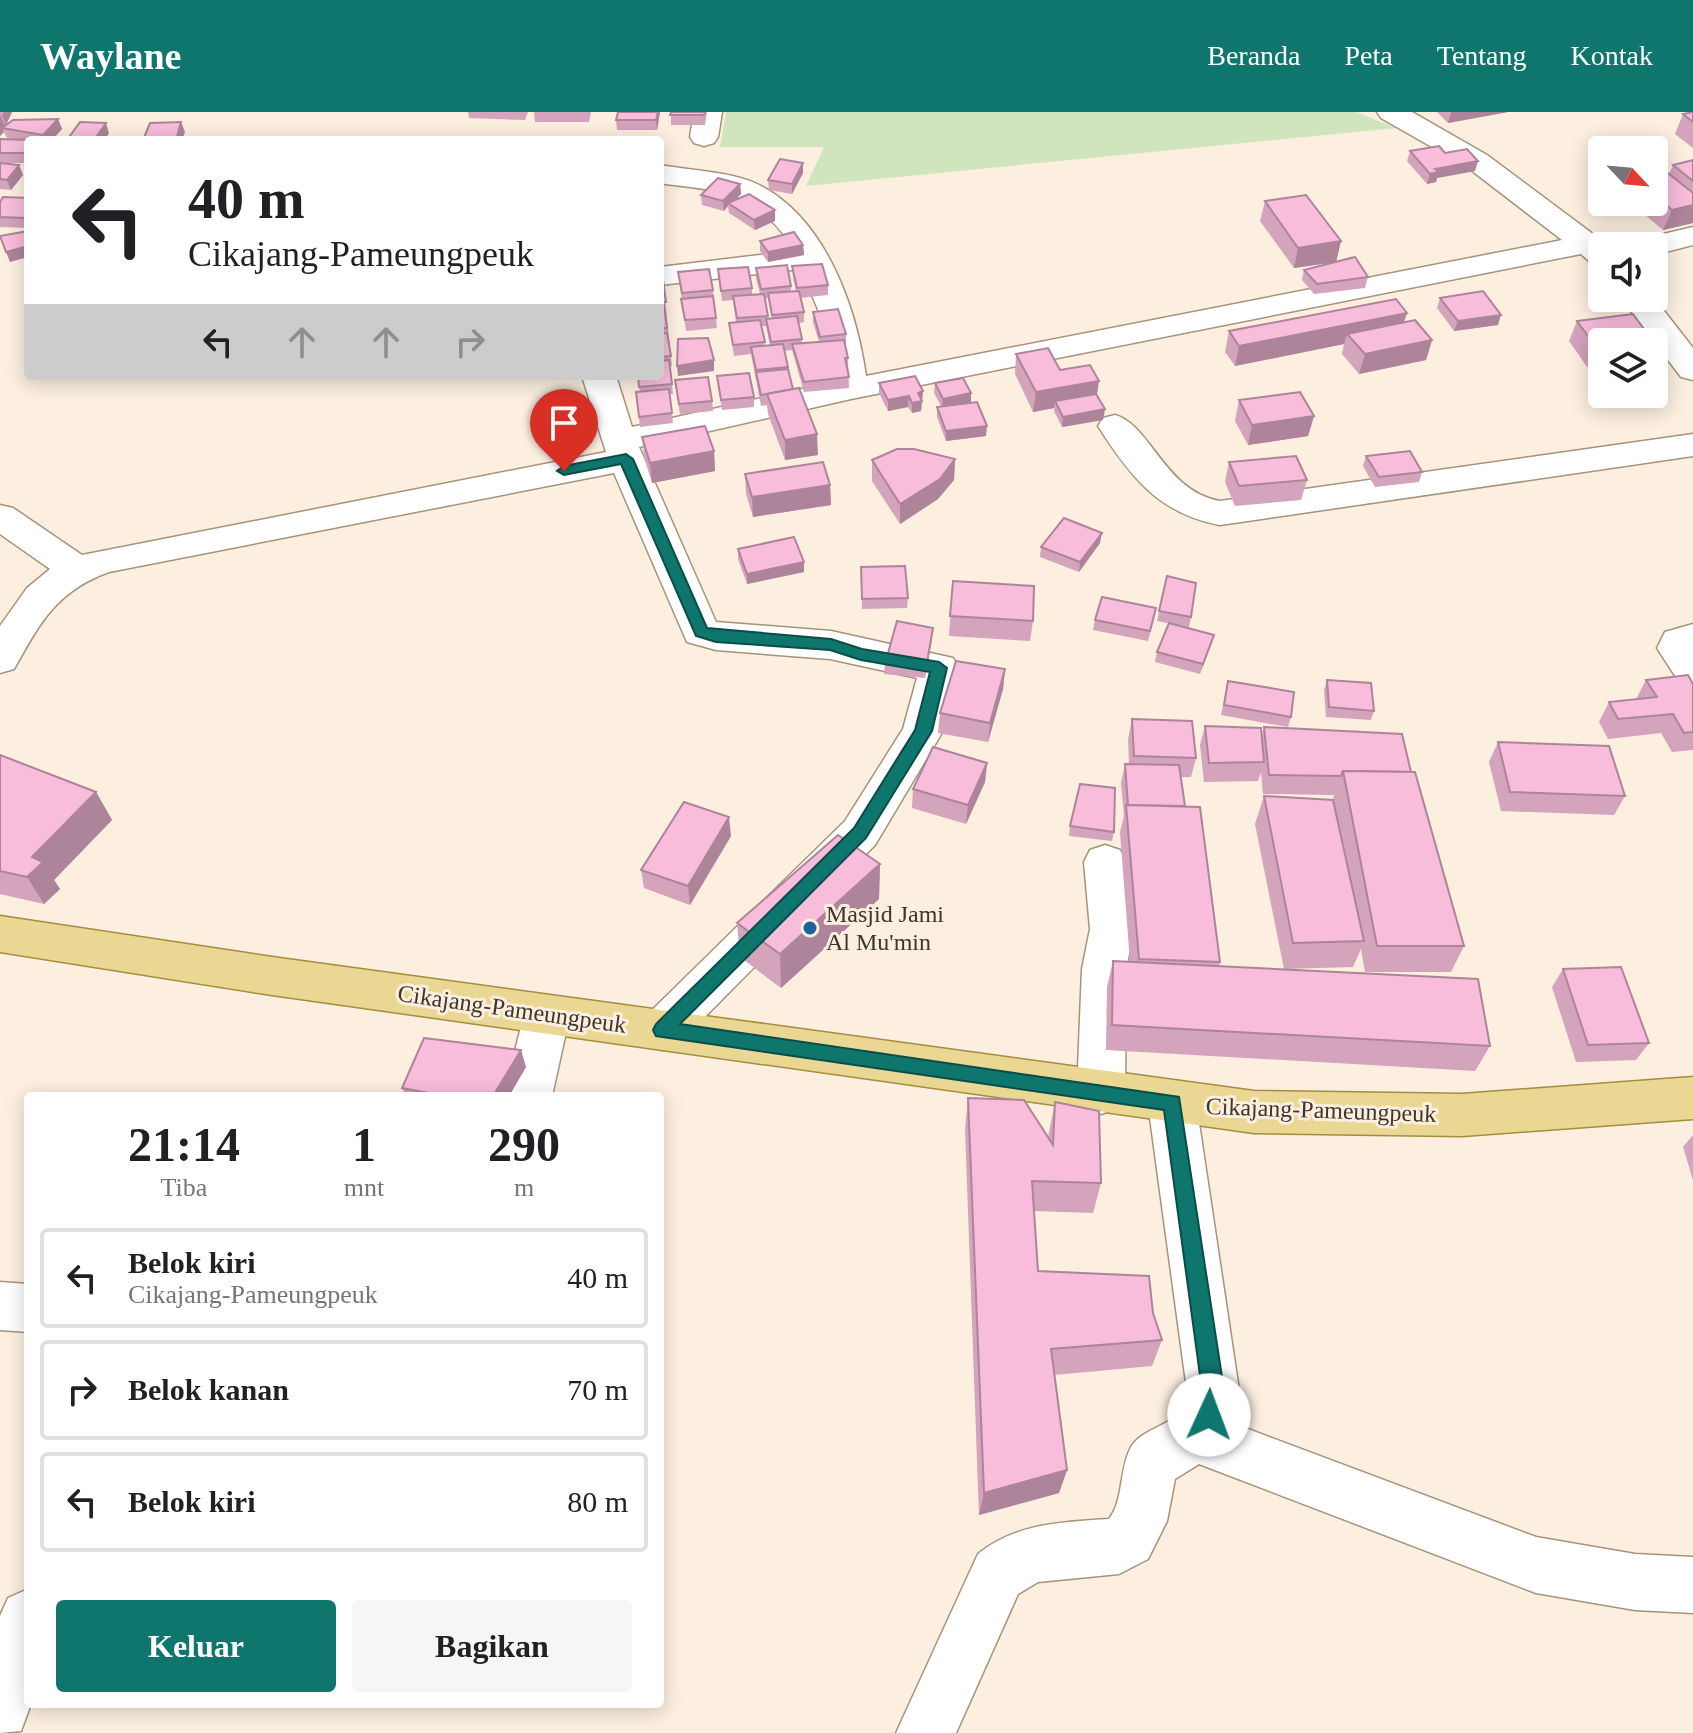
<!DOCTYPE html>
<html lang="id">
<style>
:root{--surface:#fff;--page:#f6f6f6;--text:#202124;--muted:#757577;--line:#e0e0e0;--accent:#0f766e}
body{margin:0;font-family:Georgia,serif;background:var(--page);color:var(--text);height:100vh;display:flex;flex-direction:column;font-size:30px;white-space:nowrap}
*{box-sizing:border-box;margin:0}
p{font-size:26px;color:var(--muted)}
.icon{flex:none;width:44px;height:44px;fill:none;stroke:currentColor;stroke-width:2;stroke-linecap:round;stroke-linejoin:round}
.map{position:relative;flex:1;overflow:hidden}
.panel{position:absolute;left:24px;top:980px;width:640px;height:616px;display:flex;flex-direction:column;background:var(--surface);border-radius:8px;box-shadow:0 4px 20px #0003}
.panel>*{flex:none}
.hud{position:absolute;left:24px;top:24px;width:640px;height:244px;border-radius:8px;box-shadow:0 4px 20px #0003;background:#fff;color:var(--text);overflow:hidden}
.needle{width:52px;rotate:116deg}
.fabs{position:absolute;left:1588px;top:24px;display:grid;gap:16px}
.fabs a{display:grid;place-items:center;width:80px;height:80px;border-radius:8px;background:var(--surface);box-shadow:0 4px 20px #0003;font-size:40px}
.pin{position:absolute;display:grid;place-items:center;width:68px;height:68px;color:#fff;margin:-82px -34px;border-radius:50% 50% 50% 0;rotate:-45deg;box-shadow:0 0 8px #0007}
.pin .icon{rotate:45deg}
.me{position:absolute;width:88px;margin:-44px;rotate:2deg;stroke-linejoin:round;filter:drop-shadow(0 0 6px #0008)}
.turn{display:flex;align-items:center;gap:28px;height:168px;padding:0 32px;font-size:36px}
.turn .icon{width:104px;height:104px;stroke-width:2.5}
.turn b{display:block;font-size:56px;line-height:68px}
.lanes{display:flex;align-items:center;height:76px;padding:0 32px;background:#0003;justify-content:center;gap:40px;direction:ltr}
.lanes .off{opacity:.35}
.eta{display:flex;justify-content:space-evenly;align-items:center;height:136px;text-align:center}
.eta b{font-size:48px;font-weight:600;line-height:56px}
.action{display:flex;gap:16px;margin-top:auto;padding:16px 32px}
.action a{flex:1;height:92px;border-radius:8px;background:var(--accent);color:#fff;font-size:32px;font-weight:600;line-height:92px;text-align:center}
.action a+a{background:var(--page);color:var(--text)}
ul{padding:0;list-style:none}
li{display:flex;align-items:center;gap:24px;height:100px;margin:0 16px 12px;padding:0 16px;border:4px solid var(--line);border-radius:8px}
li div{flex:1}
li b{display:block;font-size:30px}
li em{font-style:normal}
header{display:flex;align-items:center;gap:48px;box-sizing:border-box;height:112px;padding:0 40px;background:var(--accent);color:#fff}
header strong{font-size:38px}
nav{display:flex;gap:44px;margin-inline-start:auto;font-size:28px}
.map>svg:first-child{display:block}
</style>
<header>
<strong>Waylane</strong>
<nav><a>Beranda</a><a>Peta</a><a>Tentang</a><a>Kontak</a></nav>
</header>
<div class="map">
<svg width="1693" height="1621" viewBox="0 0 1693 1621">
<rect width="100%" height="100%" fill="#fcefe0"/>
<polygon fill="#d0e4be" points="726,0 1356,0 1396,16 806,74 824,35 720,35"/>
<g fill="none" stroke-linecap="round" stroke-linejoin="round">
<g stroke="#a6937a" stroke-width="3">
<g id="minor">
<polygon points="694,0 722,0 718,25 714,31 704,34 694,31 690,25"/>
<path d="M1377,0h35l75,43 122,91h-7v17l-13,-2 -8,-7 -730,145 -212,48 77,175 115,9 122,27 6,10 -16,63 -68,114 -197,199 -16,6 -16,-6 -7,-14 7,-14 199,-195 58,-92 14,-51 -87,-19 -114,-9 -29,-8 -73,-169 -505,99c-53,19 -69,51 -95,97l-14,4v-47l27,-38 23,-19 -50,-35v-29l13,3 69,47 524,-103 -24,-76h34l16,51 201,-45 -6,-51 -26,-62 -141,16v-18l133,-16c-8,-21 -37,-48 -58,-55 -23,-8 -51,-9 -75,-13v-18c28,5 73,7 97,19 68,33 99,122 109,192l696,-136 -95,-73 -86,-49z"/>
<polygon points="1693,115 1693,133 1654,143 1654,134 1638,134 1642,127"/>
<polygon points="1621,186 1654,186 1693,236 1693,268 1681,265"/>
<path d="M1115,303c36,10 49,76 105,86l473,-67v22l-473,69c-61,-11 -90,-49 -122,-99l5,-8z"/>
<polygon points="1693,512 1693,574 1679,570 1657,536 1665,520"/>
<polygon points="1105,733 1120,738 1126,750 1134,817 1126,857 1125,981 1118,996 1101,1002 1084,996 1077,981 1082,857 1090,817 1084,750 1090,738"/>
<polygon points="547,883 563,888 570,902 552,984 504,984 524,902 531,888"/>
<path d="M1172,970l17,6 7,15 43,287 -7,33 304,114 99,17 58,3v56l-58,-3 -99,-17 -337,-129 -24,15 -8,42 -19,38 -29,15 -81,8 -20,12 -62,139h-60l82,-179c38,-31 85,-32 131,-35 15,-19 10,-50 22,-72 11,-18 38,-21 51,-36l5,-21 -39,-287 7,-15z"/>
<polygon points="0,1170 28,1172 28,1220 0,1218"/>
<polygon points="28,1477 28,1592 31,1592 21,1619 0,1621 0,1504 8,1486"/>
</g>
</g>
<g stroke="#a48d40" stroke-width="3">
<polygon id="major" points="0,804 272,845 1254,979 1462,982 1693,965 1693,1007 1462,1024 1254,1021 272,883 0,840"/>
</g>
<use href="#minor" fill="#fff" fill-rule="evenodd"/>
<use href="#major" fill="#e9d793" fill-rule="evenodd"/>
</g>
<g fill="#d4a3bc" fill-rule="evenodd">
<polygon points="0,0 12,0 6,13 4,13 5,14 58,7 62,17 52,28 28,28 28,51 1,51 19,53 23,63 11,78 0,77 0,27 18,28 7,26 4,20 0,24"/>
<polygon points="468,0 528,0 525,8 469,6"/>
<polygon points="534,0 591,0 589,10 535,10"/>
<polygon points="660,0 657,18 617,18 616,8"/>
<polygon points="671,0 707,0 705,13 671,13"/>
<polygon points="1437,0 1508,0 1448,11"/>
<polygon points="1693,0 1693,36 1675,22 1683,2"/>
<polygon points="1410,39 1445,41 1475,59 1437,66 1436,70 1427,72 1407,49"/>
<polygon points="1693,48 1693,111 1663,118 1630,90 1654,90 1654,50 1669,62 1673,53"/>
<polygon points="803,61 792,82 769,78 768,68"/>
<polygon points="740,72 741,82 735,88 775,98 775,109 755,118 729,101 728,94 724,99 702,93 701,83"/>
<polygon points="28,86 28,116 0,115 0,90"/>
<polygon points="1265,89 1341,129 1336,150 1294,156 1260,109"/>
<polygon points="760,129 803,133 804,143 768,150 760,139"/>
<path d="M792,154l36,19v10l-28,3 4,14v10l-5,1 3,20 17,-1 -6,-20v-10l33,22v10h-1l3,14 1,30 -45,4 -12,-42 -8,1 9,38 25,66 -33,5 -17,-46 -1,-9 -6,1 -10,-52 -17,2 -5,-33 7,-1 -3,-22 -11,1 -4,-32 34,19v7l8,-1 -4,-16v-10l35,18v5h5l-3,-14zM768,186l4,21h-4l-3,-20zM761,214h5l4,19h-5z"/>
<polygon points="1304,158 1368,165 1365,176 1314,182 1302,168"/>
<polygon points="678,160 713,178 717,216 686,219"/>
<polygon points="663,168 672,254 670,254 673,282 670,282 673,311 640,315 636,280 640,280 637,264 660,264 660,169"/>
<polygon points="1440,186 1498,213 1454,219 1437,196"/>
<polygon points="1407,201 1404,210 1432,228 1426,248 1359,262 1342,242 1344,232 1235,254 1225,240 1229,219"/>
<polygon points="1577,209 1652,228 1651,230 1602,230 1602,253 1587,255 1569,229"/>
<polygon points="1016,242 1060,258 1097,283 1105,297 1103,308 1062,315 1054,299 1054,296 1033,300 1015,262"/>
<polygon points="717,264 754,285 754,295 722,298"/>
<polygon points="879,271 923,279 921,299 912,301 908,295 888,299 879,281"/>
<polygon points="935,271 971,281 971,290 986,324 946,329 937,305 937,295 941,294 934,281"/>
<polygon points="676,278 712,289 713,299 680,302"/>
<polygon points="1239,288 1314,304 1308,324 1248,333 1235,309"/>
<polygon points="642,325 714,339 715,359 652,371 644,345"/>
<polygon points="1366,344 1422,360 1419,370 1375,375 1363,354"/>
<polygon points="955,347 954,368 938,387 900,412 872,369 872,348"/>
<polygon points="1229,350 1307,368 1301,388 1235,394 1225,370"/>
<polygon points="745,362 830,373 831,393 753,405 746,382"/>
<polygon points="1100,431 1079,460 1040,445 1041,435"/>
<polygon points="738,437 804,460 747,472 738,447"/>
<polygon points="861,455 908,486 907,496 862,497"/>
<polygon points="1167,464 1191,505 1189,515 1157,509"/>
<polygon points="953,469 1033,509 1030,529 949,524"/>
<polygon points="1154,506 1148,529 1093,518 1095,508"/>
<polygon points="1214,523 1200,562 1155,550 1157,540"/>
<polygon points="932,526 925,566 884,562 885,552"/>
<polygon points="1005,557 1003,577 988,630 938,621 940,601"/>
<polygon points="1327,568 1374,599 1371,608 1326,605 1324,578"/>
<polygon points="1646,568 1693,572 1693,638 1672,640 1661,621 1608,627 1599,610 1609,590 1636,587"/>
<polygon points="1228,569 1291,605 1288,615 1221,603"/>
<polygon points="1132,607 1196,646 1191,665 1181,665 1185,694 1220,850 1219,854 1490,934 1475,959 1106,938 1107,875 1113,849 1130,850 1120,720 1124,704 1121,671 1125,652 1129,652 1128,627"/>
<polygon points="1205,614 1262,624 1264,615 1411,660 1464,834 1451,860 1365,860 1361,837 1353,855 1284,857 1255,712 1264,684 1336,701 1333,687 1334,683 1263,682 1261,660 1258,669 1204,670 1200,633"/>
<polygon points="1498,630 1625,684 1614,703 1501,699 1489,650"/>
<polygon points="0,643 96,680 112,708 54,768 60,777 44,792 0,782"/>
<polygon points="987,651 985,670 966,712 912,696 913,677"/>
<polygon points="1070,714 1114,720 1112,729 1069,724"/>
<polygon points="731,724 690,793 644,776 641,758"/>
<polygon points="880,752 879,787 781,876 740,845 737,811"/>
<polygon points="1563,857 1649,931 1636,948 1576,950 1552,875"/>
<polygon points="526,955 509,984 405,984 402,976"/>
<polygon points="968,986 1048,1025 1055,990 1101,1071 1093,1101 1034,1099 1038,1159 1153,1201 1162,1228 1152,1254 1054,1263 1067,1358 1059,1381 979,1403 965,1017"/>
<polygon points="1693,1023 1693,1068 1683,1035"/>
</g>
<g fill="#ad8499">
<polygon points="4,0 12,0 6,13 2,3"/>
<polygon points="658,0 660,0 657,18 656,8"/>
<polygon points="1451,0 1508,0 1448,11"/>
<polygon points="0,3 6,16 2,16 4,20 0,24"/>
<polygon points="58,7 62,17 52,28 45,28 43,23"/>
<polygon points="181,10 185,20 182,28 176,28"/>
<polygon points="106,11 109,21 105,28 94,28"/>
<polygon points="1478,49 1475,59 1437,66 1436,70 1427,72 1430,62 1435,57"/>
<polygon points="803,51 803,61 792,82 792,72"/>
<polygon points="19,53 23,63 11,78 7,68"/>
<polygon points="740,72 741,82 730,92 728,91 728,94 724,99 723,89"/>
<polygon points="1693,93 1693,111 1663,118 1672,98"/>
<polygon points="775,98 775,109 755,118 754,108"/>
<polygon points="1341,129 1336,150 1294,156 1298,136"/>
<polygon points="803,133 804,143 768,150 768,140"/>
<polygon points="28,134 28,145 10,150 6,140"/>
<polygon points="1407,201 1400,221 1347,222 1344,232 1235,254 1239,234"/>
<polygon points="1501,203 1498,213 1454,219 1458,209"/>
<polygon points="1432,228 1426,248 1359,262 1365,242"/>
<polygon points="714,248 714,259 678,264 677,254"/>
<polygon points="1099,269 1096,289 1055,289 1054,296 1033,300 1036,280"/>
<polygon points="923,279 921,299 912,301 912,291 918,281"/>
<polygon points="971,281 971,291 942,297 943,287"/>
<polygon points="909,284 908,295 888,299 888,288"/>
<polygon points="1105,297 1103,308 1062,315 1063,305"/>
<polygon points="1314,304 1308,324 1248,333 1252,313"/>
<polygon points="987,314 986,324 946,329 946,319"/>
<polygon points="817,322 818,343 785,348 785,328"/>
<polygon points="714,339 715,359 652,371 650,351"/>
<polygon points="955,347 954,368 938,387 900,412 900,392"/>
<polygon points="830,373 831,393 753,405 752,385"/>
<polygon points="1102,421 1100,431 1079,460 1080,450"/>
<polygon points="804,450 804,460 747,472 747,462"/>
<polygon points="933,516 932,526 925,566 926,556"/>
<polygon points="1214,523 1211,533 1200,562 1203,552"/>
<polygon points="1005,557 1003,577 988,630 990,611"/>
<polygon points="987,651 985,670 966,712 968,693"/>
<polygon points="96,680 112,708 54,768 60,777 44,792 27,765 32,745"/>
<polygon points="729,705 731,724 690,793 688,774"/>
<polygon points="880,752 879,787 781,876 780,842"/>
<polygon points="521,938 526,955 509,984 493,984"/>
<polygon points="1067,1358 1059,1381 979,1403 984,1381"/>
</g>
<g fill="#f7bddb" stroke="#ad8499" stroke-width="2">
<polygon points="618,0 658,0 656,8 616,8"/>
<polygon points="671,0 705,0 704,3 670,3"/>
<polygon points="1693,0 1693,10 1683,2"/>
<polygon points="58,7 43,23 2,16 13,8"/>
<polygon points="80,10 106,11 94,28 67,28"/>
<polygon points="181,10 176,28 143,28 150,11"/>
<polygon points="0,27 28,28 28,41 0,41"/>
<polygon points="1439,34 1445,41 1467,37 1478,49 1435,57 1439,60 1430,62 1410,39"/>
<polygon points="780,47 803,51 792,72 768,68"/>
<polygon points="1693,48 1693,69 1673,53"/>
<polygon points="1654,50 1693,81 1693,93 1672,98 1654,83"/>
<polygon points="0,51 19,53 7,68 0,67"/>
<polygon points="718,66 740,72 723,89 701,83"/>
<polygon points="749,82 775,98 754,108 728,91"/>
<polygon points="1306,83 1341,129 1298,136 1265,89"/>
<polygon points="3,85 28,86 28,103 26,106 0,105 0,90"/>
<polygon points="28,119 28,134 6,140 0,124"/>
<polygon points="794,120 803,133 768,140 760,129"/>
<polygon points="1355,145 1368,165 1317,172 1304,158"/>
<polygon points="822,152 828,173 797,176 792,154"/>
<polygon points="787,153 791,174 761,177 756,156"/>
<polygon points="748,155 752,176 721,179 718,157"/>
<polygon points="709,157 713,178 682,181 678,160"/>
<polygon points="663,168 666,190 660,190 660,169"/>
<polygon points="799,179 804,200 772,203 768,181"/>
<polygon points="1483,179 1501,203 1458,209 1440,186"/>
<polygon points="764,182 768,204 737,206 733,184"/>
<polygon points="713,184 716,206 685,208 681,187"/>
<polygon points="1396,187 1407,201 1239,234 1229,219"/>
<polygon points="664,193 667,216 660,216 660,194"/>
<polygon points="838,197 846,222 820,225 813,200"/>
<polygon points="1633,202 1652,228 1633,230 1602,230 1602,234 1596,235 1577,209"/>
<polygon points="797,204 802,227 771,230 766,207"/>
<polygon points="760,208 765,230 733,233 729,211"/>
<polygon points="1415,208 1432,228 1365,242 1347,222"/>
<polygon points="667,221 671,244 660,245 660,222"/>
<polygon points="708,226 714,248 677,254 678,227"/>
<polygon points="844,228 848,246 845,246 849,265 804,270 792,232"/>
<polygon points="783,232 788,255 756,258 751,235"/>
<polygon points="1048,236 1060,258 1090,253 1099,269 1036,280 1016,242"/>
<polygon points="669,248 672,272 639,275 638,264 660,264 660,249"/>
<polygon points="788,257 793,277 761,283 756,260"/>
<polygon points="749,261 754,285 721,288 717,264"/>
<polygon points="915,264 923,279 918,281 922,289 912,291 909,284 888,288 879,271"/>
<polygon points="708,265 712,289 679,292 675,268"/>
<polygon points="963,266 971,281 943,287 935,271"/>
<polygon points="799,276 817,322 785,328 767,282"/>
<polygon points="669,277 672,301 639,305 636,280"/>
<polygon points="1300,280 1314,304 1252,313 1239,288"/>
<polygon points="1096,282 1105,297 1063,305 1055,289"/>
<polygon points="977,290 987,314 946,319 937,295"/>
<polygon points="705,314 714,339 650,351 642,325"/>
<polygon points="897,337 914,337 955,347 940,367 900,392 872,348"/>
<polygon points="1410,339 1422,360 1379,365 1366,344"/>
<polygon points="1296,344 1307,368 1239,374 1229,350"/>
<polygon points="823,350 830,373 752,385 745,362"/>
<polygon points="1064,406 1102,421 1080,450 1041,435"/>
<polygon points="794,425 804,450 747,462 738,437"/>
<polygon points="905,454 908,486 862,487 861,455"/>
<polygon points="1167,464 1196,471 1191,505 1159,499"/>
<polygon points="953,469 1034,474 1033,509 950,504"/>
<polygon points="1102,485 1156,496 1150,519 1095,508"/>
<polygon points="897,509 933,516 926,556 885,552"/>
<polygon points="1169,511 1214,523 1203,552 1157,540"/>
<polygon points="956,549 1005,557 990,611 940,601"/>
<polygon points="1688,563 1693,572 1693,620 1684,621 1673,602 1618,607 1609,590 1657,585 1646,568"/>
<polygon points="1327,568 1371,571 1374,599 1329,595"/>
<polygon points="1228,569 1294,580 1291,605 1224,593"/>
<polygon points="1132,607 1192,609 1196,646 1134,644"/>
<polygon points="1205,614 1261,616 1264,650 1209,651"/>
<polygon points="1264,615 1402,622 1411,660 1343,659 1341,664 1269,663"/>
<polygon points="1498,630 1609,634 1625,684 1510,680"/>
<polygon points="933,635 987,651 968,693 913,677"/>
<polygon points="0,643 96,680 32,745 43,750 27,765 0,759"/>
<polygon points="1125,652 1179,653 1185,694 1128,693"/>
<polygon points="1343,659 1415,660 1464,834 1377,834"/>
<polygon points="1080,672 1115,676 1114,720 1070,714"/>
<polygon points="1264,684 1333,688 1364,829 1293,831"/>
<polygon points="684,690 729,705 688,774 641,758"/>
<polygon points="1126,693 1200,695 1220,850 1139,847"/>
<polygon points="838,723 880,752 780,842 737,811"/>
<polygon points="1113,849 1478,867 1490,934 1112,913"/>
<polygon points="1621,855 1649,931 1588,933 1563,857"/>
<polygon points="424,926 521,938 493,984 444,984 402,976"/>
<polygon points="968,986 1024,988 1053,1033 1055,990 1099,999 1101,1071 1032,1069 1038,1159 1149,1164 1153,1201 1162,1228 1051,1237 1067,1358 984,1381"/>
</g>
<polygon fill="#0f766e" stroke="#0a4d48" stroke-width="2" points="626,342 633,347 707,516 831,527 862,537 939,550 947,556 932,619 866,726 680,912 1179,985 1224,1278 1217,1310 1209,1313 1202,1310 1198,1303 1202,1278 1164,998 656,924 653,918 656,912 854,716 915,618 930,560 861,548 830,538 716,530 696,524 621,352 564,363 557,359 564,354"/>
<circle fill="#1b6497" stroke="#fcefe0" stroke-width="3" cx="810" cy="816" r="8"/>
<g text-anchor="middle" dominant-baseline="central" stroke-width="6" stroke-linejoin="round" paint-order="stroke">
<g font-size="24" fill="#3e362c" stroke="#fcefe0" text-anchor="start">
<text x="826" y="802">Masjid Jami<tspan x="826" dy="28">Al Mu'min</tspan></text>
</g>
<g font-size="24" fill="#3e362c" stroke="#fcefe0">
<text transform="translate(512 897) rotate(8)">Cikajang-Pameungpeuk</text>
<text transform="translate(1321 998) rotate(2)">Cikajang-Pameungpeuk</text>
</g>
</g>
</svg>
<div class="fabs">
<a><svg class="needle" viewBox="-14 -14 28 28"><path d="M0-13l5 13h-10z" fill="#e53935"/><path d="M0 13l5-13h-10z" fill="#757577"/></svg></a>
<a><svg class="icon" aria-label="sound" viewBox="0 0 24 24"><path d="M4 9h4l5-4v14l-5-4H4zM17 9q2 3 0 6"/></svg></a>
<a><svg class="icon" aria-label="layers" viewBox="0 0 24 24"><path d="M12 4l9 5-9 5-9-5zM3 14l9 5 9-5"/></svg></a>
</div>
<div class="pin" style="left:564px;top:359px;background:#d93025"><svg class="icon" aria-label="arrive" viewBox="0 0 24 24"><path d="M6 21V4h12l-3 4 3 4H6"/></svg></div>
<svg class="me" style="left:1209px;top:1303px" viewBox="-20 -20 40 40"><circle r="19" fill="#fff"/><path d="M0-13L10 11 0 6-10 11z" fill="#0f766e"/></svg>
<div class="hud">
<div class="turn"><svg class="icon" aria-label="left" viewBox="0 0 24 24"><path d="M17 20v-9H6M10 6l-5 5 5 5"/></svg><div><b>40 m</b>Cikajang-Pameungpeuk</div></div>
<div class="lanes"><svg class="icon" aria-label="left" viewBox="0 0 24 24"><path d="M17 20v-9H6M10 6l-5 5 5 5"/></svg><svg class="icon off" aria-label="ahead" viewBox="0 0 24 24"><path d="M12 20V5M6 11l6-6 6 6"/></svg><svg class="icon off" aria-label="ahead" viewBox="0 0 24 24"><path d="M12 20V5M6 11l6-6 6 6"/></svg><svg class="icon off" aria-label="right" viewBox="0 0 24 24"><path d="M7 20v-9h11M14 6l5 5-5 5"/></svg></div>
</div>
<section class="panel">
<div class="eta">
<div><b>21:14</b><p>Tiba</p></div>
<div><b>1</b><p>mnt</p></div>
<div><b>290</b><p>m</p></div>
</div>
<ul>
<li><svg class="icon" aria-label="left" viewBox="0 0 24 24"><path d="M17 20v-9H6M10 6l-5 5 5 5"/></svg><div><b>Belok kiri</b><p>Cikajang-Pameungpeuk</p></div><em>40 m</em></li>
<li><svg class="icon" aria-label="right" viewBox="0 0 24 24"><path d="M7 20v-9h11M14 6l5 5-5 5"/></svg><div><b>Belok kanan</b></div><em>70 m</em></li>
<li><svg class="icon" aria-label="left" viewBox="0 0 24 24"><path d="M17 20v-9H6M10 6l-5 5 5 5"/></svg><div><b>Belok kiri</b></div><em>80 m</em></li>
</ul>
<div class="action"><a>Keluar</a><a>Bagikan</a></div>
</section>
</div>
